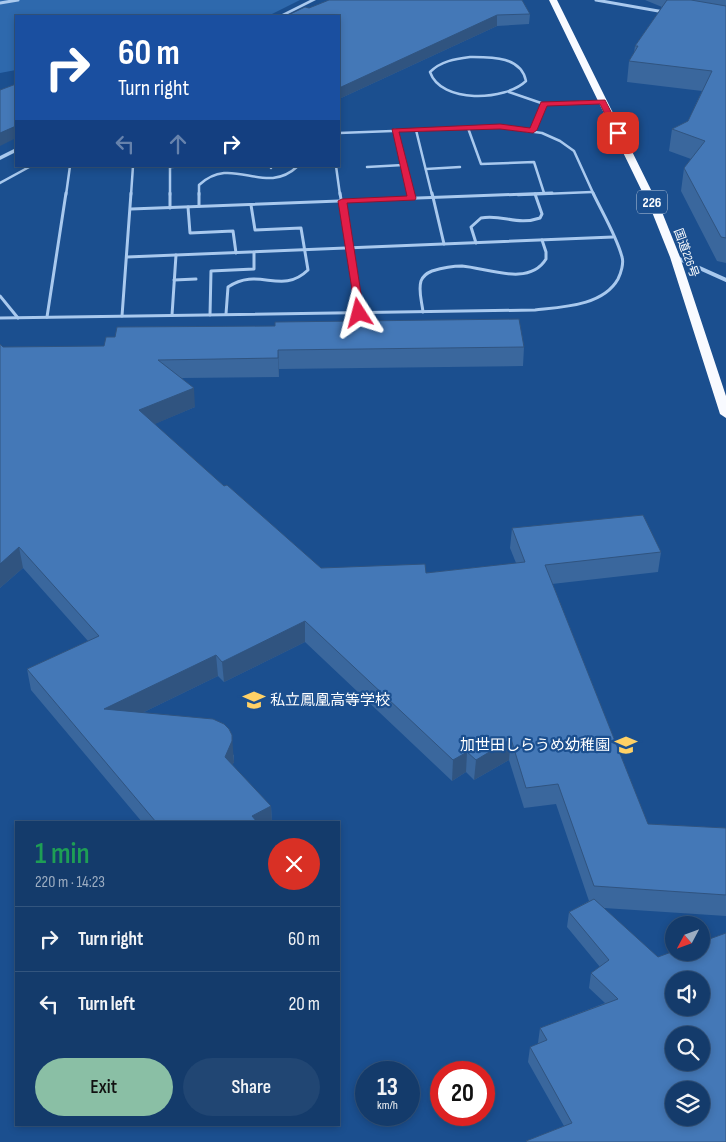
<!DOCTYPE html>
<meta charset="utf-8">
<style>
:root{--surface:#143b6b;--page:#214673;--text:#f1f3f6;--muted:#9dadc1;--line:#33557e;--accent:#8abfa5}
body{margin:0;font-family:"Sofia Sans Condensed","Noto Sans JP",sans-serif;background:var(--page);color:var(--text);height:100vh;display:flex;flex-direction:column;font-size:19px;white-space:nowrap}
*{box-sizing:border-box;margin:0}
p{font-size:16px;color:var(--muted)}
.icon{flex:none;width:28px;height:28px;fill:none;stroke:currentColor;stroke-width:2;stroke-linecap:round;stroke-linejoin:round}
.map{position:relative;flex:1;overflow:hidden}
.sheet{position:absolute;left:15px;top:821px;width:325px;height:305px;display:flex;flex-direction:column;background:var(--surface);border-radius:0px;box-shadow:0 2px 8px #0003,0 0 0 1px var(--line)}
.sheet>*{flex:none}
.hud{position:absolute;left:15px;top:15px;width:325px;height:152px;border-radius:0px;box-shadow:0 2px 8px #0003,0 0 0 1px var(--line);background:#1a4fa0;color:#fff;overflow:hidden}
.needle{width:32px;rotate:229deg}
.buttons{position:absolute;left:665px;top:916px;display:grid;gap:10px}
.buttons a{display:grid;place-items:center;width:45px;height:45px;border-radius:50%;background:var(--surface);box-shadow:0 2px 8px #0003,0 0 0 1px var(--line);font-size:25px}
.speed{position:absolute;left:355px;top:1061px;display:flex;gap:10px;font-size:25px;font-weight:700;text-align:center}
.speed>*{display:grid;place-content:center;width:65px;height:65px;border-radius:50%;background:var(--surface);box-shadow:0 2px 8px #0003,0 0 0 1px var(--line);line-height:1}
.speed small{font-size:12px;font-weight:400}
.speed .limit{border:8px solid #d22;background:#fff;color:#111}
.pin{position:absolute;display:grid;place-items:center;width:42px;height:42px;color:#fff;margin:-21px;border-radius:10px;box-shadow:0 2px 8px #0006}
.me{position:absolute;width:55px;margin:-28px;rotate:351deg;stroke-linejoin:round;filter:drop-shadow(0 0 4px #0008)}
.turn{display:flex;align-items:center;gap:18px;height:105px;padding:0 20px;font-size:22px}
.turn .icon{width:65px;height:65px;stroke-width:2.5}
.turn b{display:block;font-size:35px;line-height:42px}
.lanes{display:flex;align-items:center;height:48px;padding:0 20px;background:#0003;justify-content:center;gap:25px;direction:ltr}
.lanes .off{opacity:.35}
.round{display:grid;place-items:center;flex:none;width:52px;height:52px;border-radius:26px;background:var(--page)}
.head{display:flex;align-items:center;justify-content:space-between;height:85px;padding:0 20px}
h1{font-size:30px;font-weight:600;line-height:38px;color:#1e9e55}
.button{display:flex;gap:10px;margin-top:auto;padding:10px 20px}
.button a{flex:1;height:58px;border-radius:30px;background:var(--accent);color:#111;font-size:20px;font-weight:600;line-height:58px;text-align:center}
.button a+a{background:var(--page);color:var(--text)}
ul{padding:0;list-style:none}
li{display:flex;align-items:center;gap:15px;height:65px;padding:0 20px;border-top:1px solid var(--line)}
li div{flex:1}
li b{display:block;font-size:19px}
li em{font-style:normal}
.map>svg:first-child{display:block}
</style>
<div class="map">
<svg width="726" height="1142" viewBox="0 0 726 1142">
<rect width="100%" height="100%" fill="#1b4f8f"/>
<polygon fill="#2e69ad" points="0,0 300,0 268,16 16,16 16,70 0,73"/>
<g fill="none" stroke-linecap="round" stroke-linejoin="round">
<g stroke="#a9c9ee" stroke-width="2.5">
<path d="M470,57c21,0 51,-1 56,24 -21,20 -85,23 -96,-9 11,-11 25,-13 40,-15z"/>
<polyline points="509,92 544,104"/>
<polyline points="468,128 481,164 534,162 544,193"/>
<polyline points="395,130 411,195"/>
<polyline points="416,130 432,195"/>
<polyline points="533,130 544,104 603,101"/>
<polyline points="339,133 500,127 542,133 560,141 574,151 594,195"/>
<polyline points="170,166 170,195"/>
<polyline points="271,166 271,168"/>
<polyline points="336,166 340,195"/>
<polyline points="170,167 189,166"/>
<polyline points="367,167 403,165"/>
<polyline points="426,169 460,167"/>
<polyline points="0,183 31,166"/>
<polyline points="66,195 70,166"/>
<polyline points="131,195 133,166"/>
<path d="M199,195v-10c34,-32 65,13 99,-19"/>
<polyline points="518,195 592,192"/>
</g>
<g stroke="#a9c9ee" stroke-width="3">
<polyline points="170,193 170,208"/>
<polyline points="199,193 199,206"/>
<polyline points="340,193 359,313"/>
<polyline points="411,193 412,198"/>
<polyline points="432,193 444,244"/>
<polyline points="188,207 190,233 233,231 236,253"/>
<polyline points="131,209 552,193"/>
<path d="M476,243l-5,-16 10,-9c22,-4 36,8 59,0l2,-4 -7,-20"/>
<polyline points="127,257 613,237"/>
<polyline points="174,280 196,279"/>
<polyline points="0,296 18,318"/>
<path d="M423,312c-1,-10 -5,-21 -2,-31 2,-5 6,-8 11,-10 10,-3 20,-5 30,-5 25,2 67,21 84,-7v-7l-4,-12"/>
<path d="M226,314l2,-27c31,-21 53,9 80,-17l-7,-42 -46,2 -4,-25"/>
<polyline points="172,315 176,255"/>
<polyline points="210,315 211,271 254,269 254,252"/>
<polyline points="122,316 131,193"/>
<polyline points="47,317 66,193"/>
<path d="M0,318l535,-8c27,-3 68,-4 83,-31 3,-6 6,-16 4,-22 -5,-20 -20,-45 -29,-64"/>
</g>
<g stroke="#a9c9ee" stroke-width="3">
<polyline points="596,0 664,12"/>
<polyline points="0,3 18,0"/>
</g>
<polyline stroke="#a9c9ee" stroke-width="4" points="675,257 726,280"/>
<g fill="#a9c9ee" fill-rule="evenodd">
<polygon points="310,0 316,0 284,16 278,16"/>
<polygon points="16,148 16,152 0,160 0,156"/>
</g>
<polygon fill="#f8faff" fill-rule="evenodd" points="549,0 557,0 662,212 680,257 726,396 726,418 720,414 670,257 652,212"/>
</g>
<g fill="#3a679d">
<polygon points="645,0 726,0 726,263 717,261 681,191 684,168 691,159 669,151 672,129 688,121 702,91 627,82 629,61 634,53 635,46 662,7"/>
<polygon points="309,8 530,14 529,24 497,26 339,99 339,16"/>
<polygon points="3,347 524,347 523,366 279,369 279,377 182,378 195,407 154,424 224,486 321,568 426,573 516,563 510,548 512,528 661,552 658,572 552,584 648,824 726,828 726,916 604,908 726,1142 526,1142 526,1141 564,1126 528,1062 530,1047 538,1044 538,1043 540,1028 605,1003 589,988 591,973 600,967 567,927 569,912 589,901 556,804 524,808 509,760 474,780 466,772 452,781 305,642 224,682 218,676 142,713 234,755 234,762 232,765 271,806 272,822 142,822 31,690 27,669 88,641 23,568 0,588"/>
</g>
<g fill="#305480">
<polygon points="497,15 497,26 339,99 339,88"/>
<polygon points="16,126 16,138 0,146 0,133"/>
<polygon points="278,350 279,369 279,377 278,358"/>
<polygon points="194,388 195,407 141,430 139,410"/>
<polygon points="19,547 23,568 0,588 0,564"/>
<polygon points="305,621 305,642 224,682 222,662"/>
<polygon points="216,655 218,676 107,730 104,709"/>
<polygon points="232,735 234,762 226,778 225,757"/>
<polygon points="511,739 509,760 474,780 476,760"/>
<polygon points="467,752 466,772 452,781 453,760"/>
<polygon points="271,806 272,822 252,822 252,816"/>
</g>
<g fill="#4478b7" stroke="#305480" fill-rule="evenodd">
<polygon points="329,0 522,0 530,14 497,15 339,88 339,16 286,16 305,7 309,8"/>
<polygon points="667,0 691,0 726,6 726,238 721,237 684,168 705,141 672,129 688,121 712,71 629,61 638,46 635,46"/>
<polygon points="16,84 16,126 0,133 0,90"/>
<polygon points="519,319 524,347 278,350 278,358 158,360 194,388 139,410 224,486 227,485 321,568 425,564 426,573 525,562 512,528 643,515 661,552 545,565 648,824 726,828 726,895 594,886 558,784 526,788 511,739 476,760 467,752 453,760 305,621 222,662 216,655 104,709 213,719 224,724 229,729 232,735 232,741 225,757 271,806 252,816 257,822 156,822 27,669 99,636 19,547 0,564 0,344 3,347 104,346 106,337 115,337 117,327 275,326 275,322"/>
<path d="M594,899l64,58 16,-6v1h27v-10l25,-9v209h-199l-1,-1 46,-18 -42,-76 17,-7 -7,-12 78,-29 -27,-26 18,-13 -40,-48zM674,980h27v28h-27zM674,1035h27v27h-27zM674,1090h27v28h-27z"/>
</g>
<polygon fill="#e11d48" stroke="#92132f" points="605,100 622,133 621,135 614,133 600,104 547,106 537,130 533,133 500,129 399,132 416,198 415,200 347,203 364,313 362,315 356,315 338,201 342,199 407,196 392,129 500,124 530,128 541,102"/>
<defs>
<g id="school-bare" transform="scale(1.725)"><path d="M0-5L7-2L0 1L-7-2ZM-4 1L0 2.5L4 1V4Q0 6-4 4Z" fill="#ffd166" stroke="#1b4f8f" stroke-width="2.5" paint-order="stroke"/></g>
</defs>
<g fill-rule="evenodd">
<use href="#school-bare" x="254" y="700"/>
<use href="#school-bare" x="626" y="745"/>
</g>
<g text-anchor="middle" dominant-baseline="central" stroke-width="4.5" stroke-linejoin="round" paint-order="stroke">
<g font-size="12" fill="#fff" stroke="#1b4f8f">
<text transform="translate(686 253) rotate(70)">国道226号</text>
</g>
<rect fill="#1b4f8f" stroke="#bbcadd" stroke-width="1" x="637" y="190.5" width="30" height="23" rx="4"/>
<g font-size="14" font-weight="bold" fill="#fff">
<text x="652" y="202">226</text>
</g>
<g font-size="15" fill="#fff" stroke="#1b4f8f" text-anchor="start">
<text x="270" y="700">私立鳳凰高等学校</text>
<text x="610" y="745" text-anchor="end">加世田しらうめ幼稚園</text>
</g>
</g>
</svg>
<div class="buttons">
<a><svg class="needle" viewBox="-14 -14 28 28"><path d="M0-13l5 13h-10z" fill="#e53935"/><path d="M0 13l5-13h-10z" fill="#9dadc1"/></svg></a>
<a><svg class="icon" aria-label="sound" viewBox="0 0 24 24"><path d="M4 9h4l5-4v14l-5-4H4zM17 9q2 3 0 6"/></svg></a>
<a><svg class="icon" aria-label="search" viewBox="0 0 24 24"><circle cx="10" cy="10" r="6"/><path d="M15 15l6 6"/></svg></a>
<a><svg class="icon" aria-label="layers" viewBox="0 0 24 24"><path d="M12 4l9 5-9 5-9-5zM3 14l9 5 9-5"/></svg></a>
</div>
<div class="speed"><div>13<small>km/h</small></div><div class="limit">20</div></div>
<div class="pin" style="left:618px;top:133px;background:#d93025"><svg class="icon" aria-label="arrive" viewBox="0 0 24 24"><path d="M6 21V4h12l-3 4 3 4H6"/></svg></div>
<svg class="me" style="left:359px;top:313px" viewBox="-20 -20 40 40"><path d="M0-17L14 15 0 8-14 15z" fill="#e11d48" stroke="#fff" stroke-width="4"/></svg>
<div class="hud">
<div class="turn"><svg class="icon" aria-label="right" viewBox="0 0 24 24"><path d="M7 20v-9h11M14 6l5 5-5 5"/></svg><div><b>60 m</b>Turn right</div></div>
<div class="lanes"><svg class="icon off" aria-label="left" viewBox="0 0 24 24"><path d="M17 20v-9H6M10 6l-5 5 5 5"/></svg><svg class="icon off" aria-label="ahead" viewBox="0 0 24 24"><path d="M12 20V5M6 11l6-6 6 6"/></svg><svg class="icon" aria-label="right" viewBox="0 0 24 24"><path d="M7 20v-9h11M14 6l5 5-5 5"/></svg></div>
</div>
<section class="sheet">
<div class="head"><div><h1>1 min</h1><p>220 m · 14:23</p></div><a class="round" style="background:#d93025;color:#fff"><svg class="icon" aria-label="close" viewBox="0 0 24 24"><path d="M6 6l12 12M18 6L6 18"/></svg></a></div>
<ul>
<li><svg class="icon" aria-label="right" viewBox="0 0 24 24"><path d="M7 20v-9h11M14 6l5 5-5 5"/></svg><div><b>Turn right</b></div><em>60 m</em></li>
<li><svg class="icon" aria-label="left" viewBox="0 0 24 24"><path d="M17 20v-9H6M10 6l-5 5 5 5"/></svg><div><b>Turn left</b></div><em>20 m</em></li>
</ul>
<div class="button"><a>Exit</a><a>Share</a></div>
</section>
</div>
